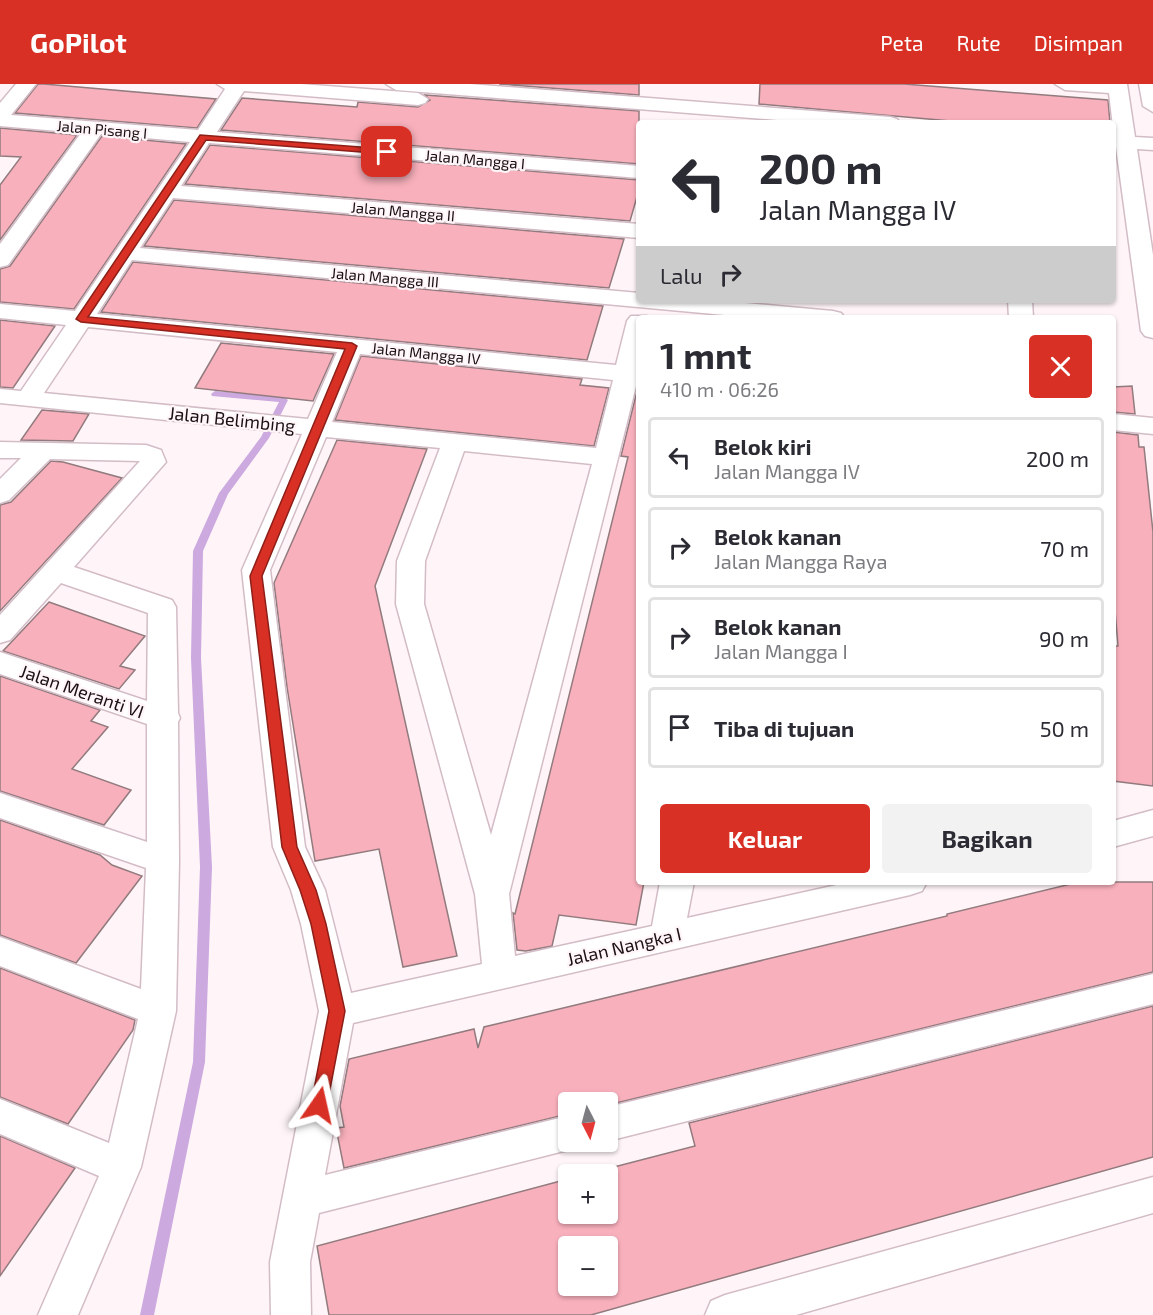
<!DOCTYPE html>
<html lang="id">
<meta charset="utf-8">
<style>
:root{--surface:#fff;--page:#f2f2f3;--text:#2b2b33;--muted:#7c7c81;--line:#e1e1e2;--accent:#d93025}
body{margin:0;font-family:"Exo 2",sans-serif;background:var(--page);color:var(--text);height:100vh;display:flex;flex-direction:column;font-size:22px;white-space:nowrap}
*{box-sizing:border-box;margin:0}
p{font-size:20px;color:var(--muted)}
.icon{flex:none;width:33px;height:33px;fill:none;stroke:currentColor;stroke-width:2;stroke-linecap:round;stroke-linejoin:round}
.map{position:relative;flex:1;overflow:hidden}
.side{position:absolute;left:636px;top:231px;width:480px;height:570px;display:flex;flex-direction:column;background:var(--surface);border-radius:6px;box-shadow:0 2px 4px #0004}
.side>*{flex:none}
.top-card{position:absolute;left:636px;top:36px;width:480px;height:183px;border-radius:6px;box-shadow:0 2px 4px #0004;background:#fff;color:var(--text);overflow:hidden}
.needle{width:39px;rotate:174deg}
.controls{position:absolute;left:558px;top:1008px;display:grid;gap:12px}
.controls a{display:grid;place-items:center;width:60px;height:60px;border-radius:6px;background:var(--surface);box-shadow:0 2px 4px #0004;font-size:30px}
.pin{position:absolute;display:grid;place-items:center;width:51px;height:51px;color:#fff;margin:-26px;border-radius:12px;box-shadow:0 3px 9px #0006}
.me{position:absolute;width:66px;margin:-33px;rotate:11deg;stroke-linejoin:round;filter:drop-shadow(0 0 4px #0008)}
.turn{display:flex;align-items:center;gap:21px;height:126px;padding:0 24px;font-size:27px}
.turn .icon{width:78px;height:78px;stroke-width:2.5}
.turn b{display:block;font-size:42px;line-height:51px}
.then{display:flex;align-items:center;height:57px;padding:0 24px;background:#0003;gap:12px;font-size:22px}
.round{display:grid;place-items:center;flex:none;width:63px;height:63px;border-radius:6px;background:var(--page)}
.head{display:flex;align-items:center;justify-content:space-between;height:102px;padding:0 24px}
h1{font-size:36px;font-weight:700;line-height:45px}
.button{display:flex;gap:12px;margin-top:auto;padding:12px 24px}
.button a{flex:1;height:69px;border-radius:6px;background:var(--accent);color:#fff;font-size:24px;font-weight:700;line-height:69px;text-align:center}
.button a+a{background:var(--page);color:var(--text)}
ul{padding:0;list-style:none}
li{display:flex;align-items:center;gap:18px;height:81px;margin:0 12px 9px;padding:0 12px;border:3px solid var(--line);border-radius:6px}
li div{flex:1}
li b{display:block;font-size:22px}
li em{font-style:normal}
header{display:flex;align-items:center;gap:36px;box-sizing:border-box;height:84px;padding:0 30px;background:var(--accent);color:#fff}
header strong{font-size:28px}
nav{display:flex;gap:33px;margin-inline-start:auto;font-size:21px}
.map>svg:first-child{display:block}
</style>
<header>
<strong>GoPilot</strong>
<nav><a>Peta</a><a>Rute</a><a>Disimpan</a></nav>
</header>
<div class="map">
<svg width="1153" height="1231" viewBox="0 0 1153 1231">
<rect width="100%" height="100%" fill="#fff5f9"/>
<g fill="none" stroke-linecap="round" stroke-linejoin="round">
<polygon fill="#cca9df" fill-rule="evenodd" points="215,307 284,313 288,316 269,354 228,410 203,467 201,574 212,783 205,978 154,1231 140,1231 193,978 200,783 191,574 193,467 219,409 261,353 279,318 212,312 211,310"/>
</g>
<g fill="#f8b0bc" stroke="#927b7e" stroke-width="1.5" fill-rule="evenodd">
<polygon points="38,0 44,0 216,15 197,44 15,29"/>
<polygon points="499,0 639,0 639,11"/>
<polygon points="760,0 904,0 1108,16 1110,39 973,39 759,20"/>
<polygon points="425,11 639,27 639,80 221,46 242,14 357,23 358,18 418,23 430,16"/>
<polygon points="0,44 77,51 0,156 0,101 21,73 0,72"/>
<polygon points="102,52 186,60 74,225 0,218 0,185 10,182"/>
<polygon points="210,61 639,96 639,106 630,137 185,100"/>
<polygon points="174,116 624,155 609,204 144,162"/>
<polygon points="133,178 603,222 587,276 101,228"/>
<polygon points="0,236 55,242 13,304 0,303"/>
<polygon points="221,259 334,270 313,317 195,304"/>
<polygon points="361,272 582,295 580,301 609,304 594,362 335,336"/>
<polygon points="1132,302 1135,330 1113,328 1113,303"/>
<polygon points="637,307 639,798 644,798 636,841 559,831 552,862 526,867 517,866 513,829 515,830 628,373 621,372"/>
<polygon points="42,326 89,330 73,357 21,356"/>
<polygon points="1113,348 1138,351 1139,363 1144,363 1153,448 1153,702 1113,697 1113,562 1118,562 1113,503"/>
<polygon points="337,356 427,365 375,502 457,872 403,883 379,765 315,777 287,603 274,499"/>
<polygon points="51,377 63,378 122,394 0,527 0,421 11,418"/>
<polygon points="49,518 145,552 120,582 135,586 119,605 3,567"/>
<polygon points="0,592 100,626 91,637 108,643 72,685 131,706 104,741 0,707"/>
<polygon points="0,736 100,771 112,781 142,792 76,879 0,851"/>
<polygon points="1079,798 1153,798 1153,888 608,1021 608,1018 568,1018 568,1030 344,1084 336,1044 344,1043 340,1022 349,975 474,945 478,964 484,943 947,832 947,830"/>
<polygon points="0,884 135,936 133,946 68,1040 0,1013"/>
<path d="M1153,922v151l-562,158h-262l-12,-69 251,-67v35h40v-40h-21l108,-28 -6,-23zM568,1162h40v40h-40z"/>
<polygon points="0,1052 75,1084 0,1192"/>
</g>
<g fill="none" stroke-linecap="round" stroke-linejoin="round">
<g stroke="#d3bcc6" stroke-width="3">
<g id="street">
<path d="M16,0h20l-25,31 187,15 27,-41 -8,-5h84l117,9 10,6 -3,4 -7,2 -174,-14 -27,41 422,34v12l-430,-35 -28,43 458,38v14l-466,-40 -33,50 499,45v7h74l120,11 8,2 4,5h-88l-625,-58 -35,54 519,51 11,-44 4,-5h16l2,2h-10v64h-2l-128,512 6,62 137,-30 8,-44h34l-7,36 163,-36h77l-5,9 -12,4 -557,128 -28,152 243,-59v26h15l-2,3 -13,5 -249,63 -9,49 1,53h-40l-1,-53 49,-251 -18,-87 -10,-34 -18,-43 -31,-277 60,-136 -302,-31v-14l21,2 45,-66 -66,-7v-14l75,7 115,-169 -89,-8 -93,131 -8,2v-23l81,-111 -81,-7v-23zM88,243l249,25 -29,67 -264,-26zM360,270l253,26 -17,68 -264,-26zM326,353l114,11 -43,113 -1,43 79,290 7,70 -131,29 -26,-103 -20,-43 -35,-277zM464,367l128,13 -101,371 -67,-231 1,-43z"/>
<polygon points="386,0 470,0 890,33 897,35 900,39 815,39 396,6"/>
<polygon points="1055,0 1127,0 1135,53 1153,54 1153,66 1137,65 1153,171 1153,254 1145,252 1141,247 1116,63 1113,63 1114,51 1109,9 1065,6"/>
<polygon points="1139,0 1153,0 1153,28 1143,22"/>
<polygon points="1008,216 1032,216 1033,234 1009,234"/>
<polygon points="1113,330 1153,334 1153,350 1113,346"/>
<polygon points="0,358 146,361 161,366 166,378 74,483 172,516 176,523 178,629 180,634 178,638 179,777 176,927 141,1083 78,1231 38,1231 99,1092 0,1050 0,1015 109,1059 138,935 0,882 0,853 141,905 146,784 0,734 0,709 147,758 147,640 0,590 0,568 147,617 148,529 61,499 10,556 0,559 0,531 140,377 50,375 9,416 0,419 0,395 21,374 0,374"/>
<polygon points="1153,726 1153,752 1113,763 1113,737"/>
<polygon points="1153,890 1153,920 608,1057 608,1023"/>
<polygon points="1153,1093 1153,1129 796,1231 705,1231 711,1217 725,1211"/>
</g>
</g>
<use href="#street" fill="#fff" fill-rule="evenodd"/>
</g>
<polygon fill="#d93025" stroke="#8d1f18" stroke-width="1.5" points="200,51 387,65 392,68 387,70 206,56 88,233 352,259 357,262 262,492 297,763 316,806 326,840 345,927 327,1021 325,1027 319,1029 313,1027 311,1021 329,927 311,840 300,806 282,763 250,492 345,265 81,238 76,235"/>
<g text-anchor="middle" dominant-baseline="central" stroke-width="4.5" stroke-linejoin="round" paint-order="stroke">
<g font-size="15" fill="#181013" stroke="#fff5f9">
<text transform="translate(102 45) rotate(5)">Jalan Pisang I</text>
<text transform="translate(475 75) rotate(5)">Jalan Mangga I</text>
<text transform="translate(403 127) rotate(5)">Jalan Mangga II</text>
<text transform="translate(385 193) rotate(5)">Jalan Mangga III</text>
<text transform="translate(426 269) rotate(6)">Jalan Mangga IV</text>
</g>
<g font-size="18" fill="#181013" stroke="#fff5f9">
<text transform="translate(232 335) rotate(6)">Jalan Belimbing</text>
<text transform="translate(82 607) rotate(19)">Jalan Meranti VI</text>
<text transform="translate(624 862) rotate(-13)">Jalan Nangka I</text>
</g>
</g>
</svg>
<div class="controls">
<a><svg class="needle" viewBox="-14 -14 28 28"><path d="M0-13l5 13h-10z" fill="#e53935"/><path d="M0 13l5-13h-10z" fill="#7c7c81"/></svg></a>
<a>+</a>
<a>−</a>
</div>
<div class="pin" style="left:387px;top:68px;background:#d93025"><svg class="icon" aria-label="arrive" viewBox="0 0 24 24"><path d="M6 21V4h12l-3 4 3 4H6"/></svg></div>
<svg class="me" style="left:319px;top:1021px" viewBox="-20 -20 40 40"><path d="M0-17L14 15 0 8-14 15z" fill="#d93025" stroke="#fff" stroke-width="4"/></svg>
<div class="top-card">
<div class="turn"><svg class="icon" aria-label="left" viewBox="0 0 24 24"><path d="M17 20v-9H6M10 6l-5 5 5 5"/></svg><div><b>200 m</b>Jalan Mangga IV</div></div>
<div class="then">Lalu<svg class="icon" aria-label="right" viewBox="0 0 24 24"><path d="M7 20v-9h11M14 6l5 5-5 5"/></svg></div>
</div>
<section class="side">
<div class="head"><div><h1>1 mnt</h1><p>410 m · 06:26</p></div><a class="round" style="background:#d93025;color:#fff"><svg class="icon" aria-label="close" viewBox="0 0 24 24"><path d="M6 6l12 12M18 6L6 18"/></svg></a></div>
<ul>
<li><svg class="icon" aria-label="left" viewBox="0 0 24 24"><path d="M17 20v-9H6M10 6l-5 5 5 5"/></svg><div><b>Belok kiri</b><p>Jalan Mangga IV</p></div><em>200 m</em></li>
<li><svg class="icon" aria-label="right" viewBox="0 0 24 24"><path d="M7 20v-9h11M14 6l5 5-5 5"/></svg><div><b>Belok kanan</b><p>Jalan Mangga Raya</p></div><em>70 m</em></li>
<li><svg class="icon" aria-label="right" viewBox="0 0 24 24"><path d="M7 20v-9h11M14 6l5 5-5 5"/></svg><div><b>Belok kanan</b><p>Jalan Mangga I</p></div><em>90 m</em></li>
<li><svg class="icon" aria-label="arrive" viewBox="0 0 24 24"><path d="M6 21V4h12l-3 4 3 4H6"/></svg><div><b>Tiba di tujuan</b></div><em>50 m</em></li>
</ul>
<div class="button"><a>Keluar</a><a>Bagikan</a></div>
</section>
</div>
